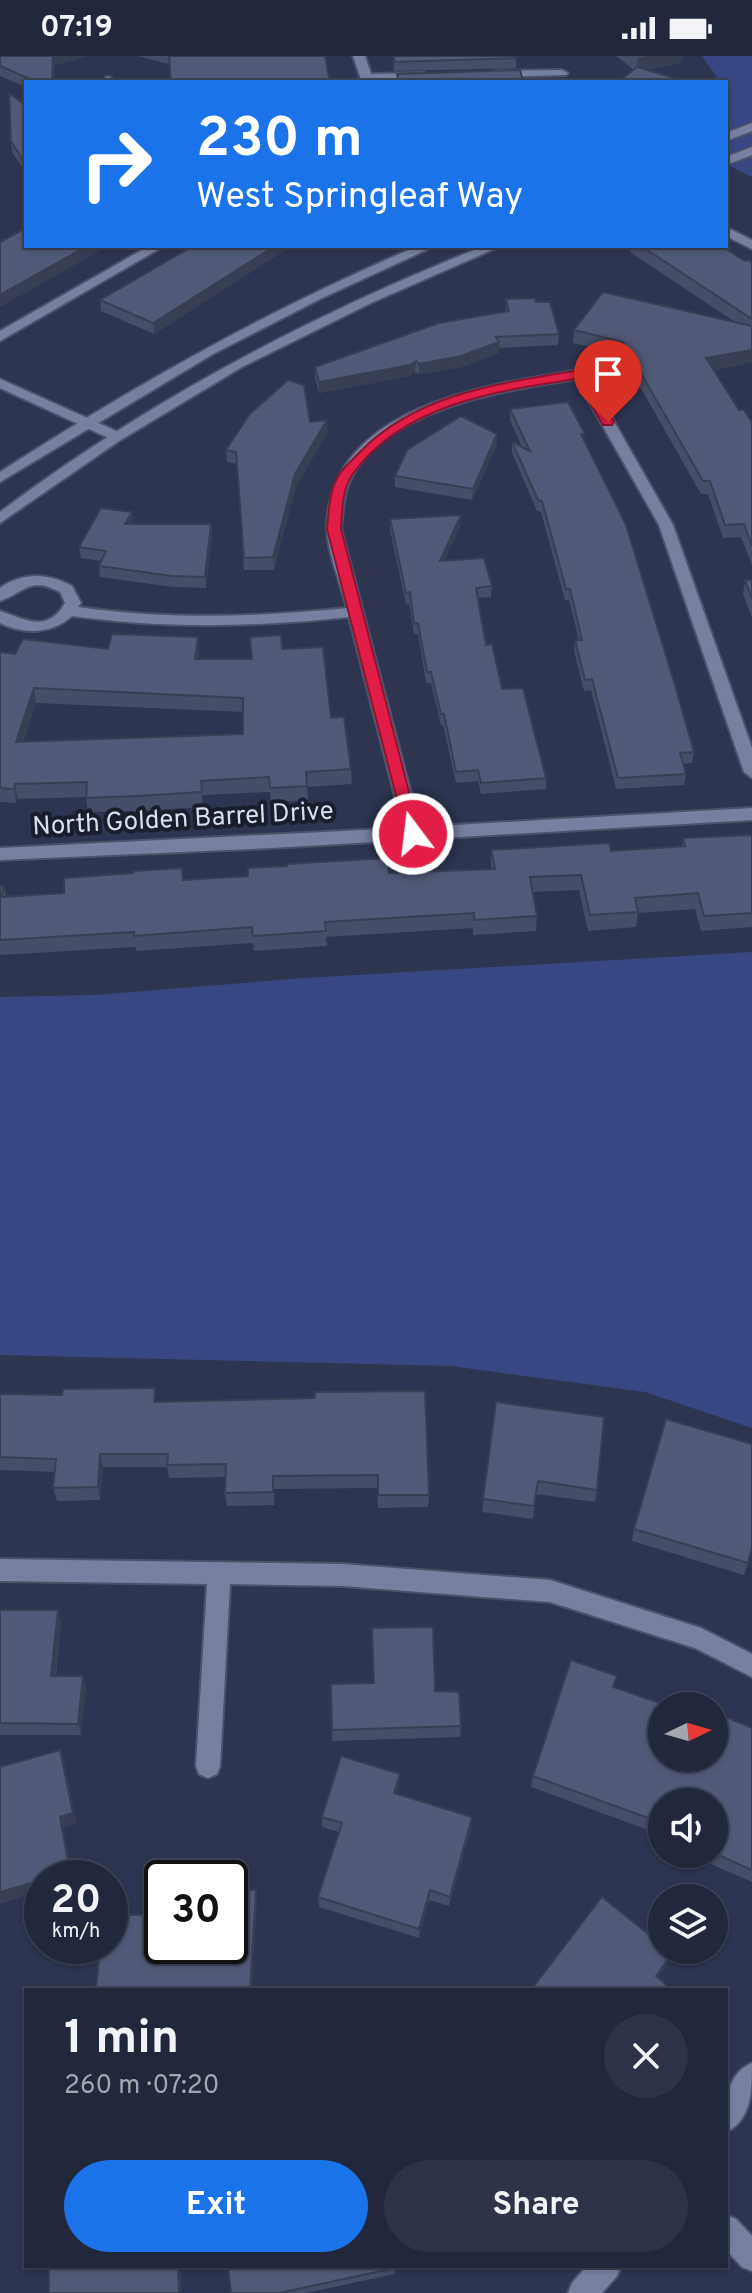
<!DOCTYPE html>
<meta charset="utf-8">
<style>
:root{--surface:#22283c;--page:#2e3447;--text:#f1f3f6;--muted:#a2a6af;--line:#3f4456;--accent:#1a73e8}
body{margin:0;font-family:Overpass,sans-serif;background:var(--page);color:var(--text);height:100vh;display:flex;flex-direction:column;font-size:30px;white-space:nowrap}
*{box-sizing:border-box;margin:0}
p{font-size:26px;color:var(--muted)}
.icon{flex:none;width:44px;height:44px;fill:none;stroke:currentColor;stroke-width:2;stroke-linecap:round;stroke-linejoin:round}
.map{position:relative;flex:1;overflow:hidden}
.panel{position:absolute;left:24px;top:1932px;width:704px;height:280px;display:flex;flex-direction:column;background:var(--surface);border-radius:0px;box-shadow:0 2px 6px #0004,0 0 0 2px var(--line)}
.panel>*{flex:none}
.hud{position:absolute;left:24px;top:24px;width:704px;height:168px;border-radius:0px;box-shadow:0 2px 6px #0004,0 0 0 2px var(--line);background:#1a73e8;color:#fff;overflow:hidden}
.needle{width:52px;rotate:85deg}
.tools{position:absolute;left:648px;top:1636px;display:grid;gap:16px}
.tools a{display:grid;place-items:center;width:80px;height:80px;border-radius:50%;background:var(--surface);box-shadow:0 2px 6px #0004,0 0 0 2px var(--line);font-size:40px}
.speed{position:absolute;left:24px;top:1804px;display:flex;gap:16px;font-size:40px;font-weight:700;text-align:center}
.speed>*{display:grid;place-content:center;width:104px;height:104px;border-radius:50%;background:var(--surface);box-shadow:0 2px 6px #0004,0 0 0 2px var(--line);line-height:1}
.speed small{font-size:20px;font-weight:400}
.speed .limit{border:4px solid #111;border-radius:12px;background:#fff;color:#111}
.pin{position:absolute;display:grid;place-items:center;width:68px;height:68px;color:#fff;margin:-82px -34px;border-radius:50% 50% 50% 0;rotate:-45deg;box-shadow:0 0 8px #0007}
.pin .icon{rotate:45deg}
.me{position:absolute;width:88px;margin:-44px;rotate:345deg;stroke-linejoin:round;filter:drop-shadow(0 0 6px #0008)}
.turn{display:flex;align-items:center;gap:28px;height:168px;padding:0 40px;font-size:36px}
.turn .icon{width:104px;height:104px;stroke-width:2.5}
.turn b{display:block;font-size:56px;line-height:68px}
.round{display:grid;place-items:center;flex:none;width:84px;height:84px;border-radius:42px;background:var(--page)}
.summary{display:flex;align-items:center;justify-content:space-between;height:136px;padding:0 40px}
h1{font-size:48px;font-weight:700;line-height:60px}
.cta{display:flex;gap:16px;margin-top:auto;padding:16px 40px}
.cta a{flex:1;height:92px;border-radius:48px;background:var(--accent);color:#fff;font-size:32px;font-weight:700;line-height:92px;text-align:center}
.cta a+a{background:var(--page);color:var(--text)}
.status{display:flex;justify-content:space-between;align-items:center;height:56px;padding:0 40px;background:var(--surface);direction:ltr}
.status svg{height:22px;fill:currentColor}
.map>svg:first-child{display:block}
</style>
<div class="status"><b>07:19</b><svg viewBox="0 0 49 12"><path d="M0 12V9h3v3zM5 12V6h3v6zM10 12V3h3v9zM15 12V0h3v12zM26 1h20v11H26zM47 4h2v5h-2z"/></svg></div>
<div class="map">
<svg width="752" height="2237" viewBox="0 0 752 2237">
<rect width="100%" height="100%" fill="#2d3550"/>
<g fill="#384783">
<polygon points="702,0 752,0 752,121 726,108 726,26 715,26 717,21"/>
<polygon points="752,896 752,1372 645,1336 451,1310 0,1299 0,941 95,939 304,922"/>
</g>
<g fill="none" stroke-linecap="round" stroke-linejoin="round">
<g stroke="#4c5269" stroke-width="4">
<g id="minor">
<polygon points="353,0 365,0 371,18 424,17 430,20 424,23 362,26"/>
<polygon points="562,14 568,17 566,19 495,21 489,18 495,15"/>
<polygon points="107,21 111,22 113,26 101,26"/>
<polygon points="726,171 752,184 752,193 726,180"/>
<polygon points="149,190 164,190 0,285 0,275"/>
<path d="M580,314l7,4 86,151 79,223v30l-8,-6 -85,-247 -83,-146c-69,11 -193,29 -226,101 -7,15 -7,33 -9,49l79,298 332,-19v12l-481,28 -271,12v-12l403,-20 -54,-211c-93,10 -184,12 -277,-1 -20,18 -48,19 -72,7v-12c25,8 47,23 65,-8l-5,-11c-30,-16 -35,0 -60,9v-13c23,-16 48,-15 72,-2l9,17 -3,4c90,13 179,10 269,1 -6,-23 -21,-60 -20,-83 5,-120 161,-140 253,-155z"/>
<polygon points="0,323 123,378 125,381 118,385 113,384 0,332"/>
<polygon points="0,1503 343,1508 550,1524 701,1572 752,1598 752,1621 695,1592 550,1546 343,1530 230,1528 220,1710 217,1718 208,1722 199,1718 196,1710 207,1528 0,1525"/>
<path d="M752,2007c0,26 0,57 -26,69 0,-26 -2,-57 26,-69z"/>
<polygon points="726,2159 736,2163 752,2180 752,2215 742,2211 726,2194"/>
<polygon points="587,2210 621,2210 617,2220 602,2237 568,2237 572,2227"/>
</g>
</g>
<g stroke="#4c5269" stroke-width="4">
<g id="tertiary">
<polygon points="752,67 752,75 726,85 726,77"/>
<polygon points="752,91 752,99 726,109 726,101"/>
<path d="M418,190h17l-115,53 -107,55 -213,128v-10c134,-86 271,-164 418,-226z"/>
<path d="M484,190h17l-130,57 -129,64 -123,74 -119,82v-11c149,-112 311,-197 484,-266z"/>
</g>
</g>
<use href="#minor" fill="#77809f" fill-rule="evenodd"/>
<use href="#tertiary" fill="#77809f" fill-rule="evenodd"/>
</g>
<g fill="#464d66" fill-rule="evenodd">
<polygon points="0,0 54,10 54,26 26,26 26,31 0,20"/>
<polygon points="137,0 325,0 169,8"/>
<polygon points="393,0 516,0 516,12 394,15"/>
<polygon points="616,0 683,0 683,6 646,14 634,14"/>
<polygon points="26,50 26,117 12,96 11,85"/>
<polygon points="631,190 721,190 745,205 752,207 752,306 713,314 739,354 752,366 752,509 741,481 723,482 708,438 701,438 622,299 573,287 574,274 735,266 630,196"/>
<polygon points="285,194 154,278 101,255 100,244"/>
<polygon points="506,243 536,246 559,278 558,289 499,292 499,297 461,311 419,318 415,316 410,320 319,337 315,322 315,311 506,255"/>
<polygon points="510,353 584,384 694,696 692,707 683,708 686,718 684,729 616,733 591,634 584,635 574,595 575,584 579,584 569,544 565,544 541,456 537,455 512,397 512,386 522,391 510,364"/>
<polygon points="310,366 328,376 296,430 274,514 244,514 237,408 227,406 226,394"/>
<polygon points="497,389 472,444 395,431 395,420"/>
<polygon points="132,456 132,468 211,468 212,479 206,532 173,531 100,521 99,510 101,505 81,502 79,491"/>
<polygon points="461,459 460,470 445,504 492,530 491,541 478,542 486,589 502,633 546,722 546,733 481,738 478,725 456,727 443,669 441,669 431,627 426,627 418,578 414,578 409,547 406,548 390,474 390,463"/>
<polygon points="745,524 752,524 752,562 743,538"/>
<path d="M108,593l91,2 -1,8h53l31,-10 49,69 20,51 1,15 -45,3 1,13 -37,3 -1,-11 -68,3 1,12 -65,4 -50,1 -2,-15 -68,2 -2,4 -16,-1v-150l15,2zM36,647l207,9v22l-220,8z"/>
<polygon points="752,779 752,871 701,875 695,853 638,857 636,871 588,875 579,834 533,836 537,860 536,875 473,879 473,872 326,881 327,890 254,895 253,887 136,895 136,891 0,899 0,830 4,830 6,840 64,837 184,824 491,813 491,794 611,795 682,790 683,782"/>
<polygon points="0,1338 157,1346 315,1342 429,1439 428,1451 378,1452 377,1432 274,1433 274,1449 227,1450 225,1437 225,1421 169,1422 167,1411 103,1411 100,1444 57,1445 53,1432 55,1416 0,1414"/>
<polygon points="496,1346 597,1434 595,1446 536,1438 533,1463 482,1456"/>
<polygon points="634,1473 748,1507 744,1519 632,1485"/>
<polygon points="0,1554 61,1566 56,1620 86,1631 81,1679 0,1679"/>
<polygon points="331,1628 435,1635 461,1670 460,1681 332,1685"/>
<polygon points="614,1631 723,1669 752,1672 752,1826 688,1798 714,1798 714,1746 662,1746 662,1779 531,1731 533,1720"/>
<polygon points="400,1718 399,1729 396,1738 471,1771 449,1850 429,1844 419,1882 319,1851 318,1841 339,1776 322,1771 322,1761"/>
<polygon points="395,2212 395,2218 306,2237 231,2237"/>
</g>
<g fill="#393f53">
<polygon points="53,0 88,0 54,10 54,26 52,26"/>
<polygon points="648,0 683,0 683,6 636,16 638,2"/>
<polygon points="87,190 108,190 0,251 0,239"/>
<polygon points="275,190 285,190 285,194 154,278 153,267"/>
<polygon points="499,286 499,297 461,311 419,318 419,308"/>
<polygon points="752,294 752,306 705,315 706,302"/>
<polygon points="416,305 415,316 410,320 319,337 319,326"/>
<polygon points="327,364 328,376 296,430 274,514 273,501 295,418"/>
<polygon points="497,378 497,389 472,444 473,433"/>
<polygon points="132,456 133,467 126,479 125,468"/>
<polygon points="461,459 460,470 440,516 440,505"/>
<polygon points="211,468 212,479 206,532 205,521"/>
<polygon points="198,581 199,595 197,617 195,603"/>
<polygon points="34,632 36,647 18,700 16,686"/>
<polygon points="15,728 18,743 16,747 14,733"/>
<polygon points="100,1398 103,1411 100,1444 98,1431"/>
<polygon points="58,1554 61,1566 54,1631 51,1620"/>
<polygon points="83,1620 86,1631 81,1679 78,1668"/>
<polygon points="60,1694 64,1705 77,1768 63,1772 73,1822 49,1822 60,1761"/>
<polygon points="400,1718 399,1729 394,1748 394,1737"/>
<polygon points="472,1761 471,1771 449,1850 450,1841"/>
<polygon points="42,1824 42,1835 0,1848 0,1836"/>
<polygon points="256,1834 257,1844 252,1934 250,1934"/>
<polygon points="430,1834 429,1844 419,1882 419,1873"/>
<polygon points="672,1897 668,1907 652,1929 656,1920"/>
<polygon points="178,2210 181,2210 181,2237 179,2237"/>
</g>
<g fill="#515a77" stroke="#393f53" stroke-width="2" fill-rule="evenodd">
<polygon points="0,0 53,0 52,26 37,26 0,10"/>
<polygon points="169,0 325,0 330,26 171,26"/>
<polygon points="394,0 516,0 516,2 394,6"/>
<polygon points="637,11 688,26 618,26"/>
<polygon points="520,14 523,26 399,26 397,18"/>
<polygon points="9,37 26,50 26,109 11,85"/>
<polygon points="26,172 26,190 87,190 0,239 0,186"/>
<polygon points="193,190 275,190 153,267 100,244"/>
<polygon points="641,190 721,190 745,205 749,204 752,207 752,263"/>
<polygon points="603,236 752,270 752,294 706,302 739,354 744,354 752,366 752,490 744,468 725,469 710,425 703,425 623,286 574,274"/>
<polygon points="535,242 536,246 550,246 559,278 496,281 499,286 461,300 419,308 416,305 410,309 319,326 315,311 439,267 509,255 506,243"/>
<polygon points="288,324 304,329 310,366 327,364 295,418 273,501 244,502 236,396 226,394 249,359"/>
<polygon points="568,346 585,378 581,378 626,469 675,629 694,696 680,697 686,718 618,722 592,623 585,624 575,584 582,584 570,533 566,533 542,445 538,444 512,386 530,395 510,353"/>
<polygon points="461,360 497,378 473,433 395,420 407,394"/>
<polygon points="101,452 132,456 125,468 211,468 205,521 172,520 99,510 106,495 79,491"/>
<polygon points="461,459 440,505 484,502 492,530 476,532 486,589 492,588 502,633 523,632 546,722 481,727 478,714 456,716 444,658 441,658 431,616 427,616 418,567 414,568 410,536 406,537 390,463"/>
<polygon points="745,524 752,524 752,543"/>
<path d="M112,578l86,3 -3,22h57l-2,-22 31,-2 1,14 41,-2 8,71 13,-1 7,52 -45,3 1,14 -37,2 -1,-11 -68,4 1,11 -66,4 -50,2 1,-16 -72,2 -1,5 -14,-1v-136l15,2 8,-15 85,10zM34,632l209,10v36l-227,8z"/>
<polygon points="752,779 752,857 704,860 698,837 635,842 638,856 590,859 581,819 530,821 537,860 474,864 474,857 325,866 326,875 253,880 252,871 134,880 134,876 0,884 0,830 4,830 1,841 64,837 64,822 133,817 133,815 182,812 183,824 248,820 248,812 287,810 287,808 387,802 389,817 495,813 491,794 609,787 611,795 685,790 683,782"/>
<polygon points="155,1332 154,1346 315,1342 315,1336 425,1335 429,1439 378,1439 378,1419 273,1420 273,1436 225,1437 226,1408 167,1409 168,1398 100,1398 98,1431 53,1432 56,1403 0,1401 0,1338 62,1339 63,1333"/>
<polygon points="496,1346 604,1361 597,1434 538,1425 534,1450 483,1443"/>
<polygon points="666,1363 752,1388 752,1490 748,1507 634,1473"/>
<polygon points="0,1554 58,1554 51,1620 83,1620 78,1668 0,1667"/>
<polygon points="433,1571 435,1635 459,1636 461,1670 332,1674 331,1628 374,1627 372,1572"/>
<polygon points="571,1604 617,1620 613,1631 668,1650 662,1650 662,1702 714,1702 714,1666 723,1669 726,1661 752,1672 752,1814 714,1797 714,1746 662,1746 662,1767 533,1720"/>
<polygon points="60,1694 73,1757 60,1761 70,1816 49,1822 42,1822 42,1824 0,1836 0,1711"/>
<polygon points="341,1700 400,1718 394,1737 472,1761 450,1841 430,1834 419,1873 318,1841 342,1767 322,1761"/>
<polygon points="230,1834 256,1834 250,1934 96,1934 100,1890 110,1890 110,1858 162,1860 162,1890 230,1890"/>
<polygon points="602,1841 662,1889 662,1894 668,1894 672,1897 656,1920 672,1934 531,1934"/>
<polygon points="49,2210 178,2210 179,2237 49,2237"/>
<polygon points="228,2210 394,2210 395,2212 279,2237 231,2237"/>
</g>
<path fill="#e11d48" stroke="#92132f" stroke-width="2" d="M580,314l6,4 28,48 -2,3h-9l-27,-46c-79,12 -174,25 -224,96 -10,15 -10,36 -11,54l79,305 -7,5 -6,-1 -80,-309c2,-19 2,-38 12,-54 5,-8 14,-16 21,-23 57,-59 142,-69 220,-82z"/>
<g text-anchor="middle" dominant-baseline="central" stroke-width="8" stroke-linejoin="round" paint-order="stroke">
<g font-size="26" fill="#d8deef" stroke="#1a1d2a">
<text transform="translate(183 764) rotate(-3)">North Golden Barrel Drive</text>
</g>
</g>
</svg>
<div class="tools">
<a><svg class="needle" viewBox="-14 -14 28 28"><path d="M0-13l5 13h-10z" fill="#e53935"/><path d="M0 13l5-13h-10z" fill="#a2a6af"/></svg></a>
<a><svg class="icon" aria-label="sound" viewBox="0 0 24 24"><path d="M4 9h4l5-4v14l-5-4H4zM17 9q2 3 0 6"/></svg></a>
<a><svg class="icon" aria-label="layers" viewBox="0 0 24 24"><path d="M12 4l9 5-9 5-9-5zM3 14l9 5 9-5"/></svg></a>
</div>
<div class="speed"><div>20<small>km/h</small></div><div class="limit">30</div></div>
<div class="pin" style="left:608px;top:366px;background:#d93025"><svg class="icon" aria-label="arrive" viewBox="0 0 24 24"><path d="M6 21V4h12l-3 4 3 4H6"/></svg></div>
<svg class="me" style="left:413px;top:778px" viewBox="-20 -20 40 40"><circle r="17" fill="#e11d48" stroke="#fff" stroke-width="3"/><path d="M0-11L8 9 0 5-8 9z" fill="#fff"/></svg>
<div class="hud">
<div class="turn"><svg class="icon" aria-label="right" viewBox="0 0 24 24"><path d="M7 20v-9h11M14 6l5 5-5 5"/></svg><div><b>230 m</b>West Springleaf Way</div></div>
</div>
<section class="panel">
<div class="summary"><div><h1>1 min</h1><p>260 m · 07:20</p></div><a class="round"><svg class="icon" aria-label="close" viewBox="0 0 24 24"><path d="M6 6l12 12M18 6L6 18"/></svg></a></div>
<div class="cta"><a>Exit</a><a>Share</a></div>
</section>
</div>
